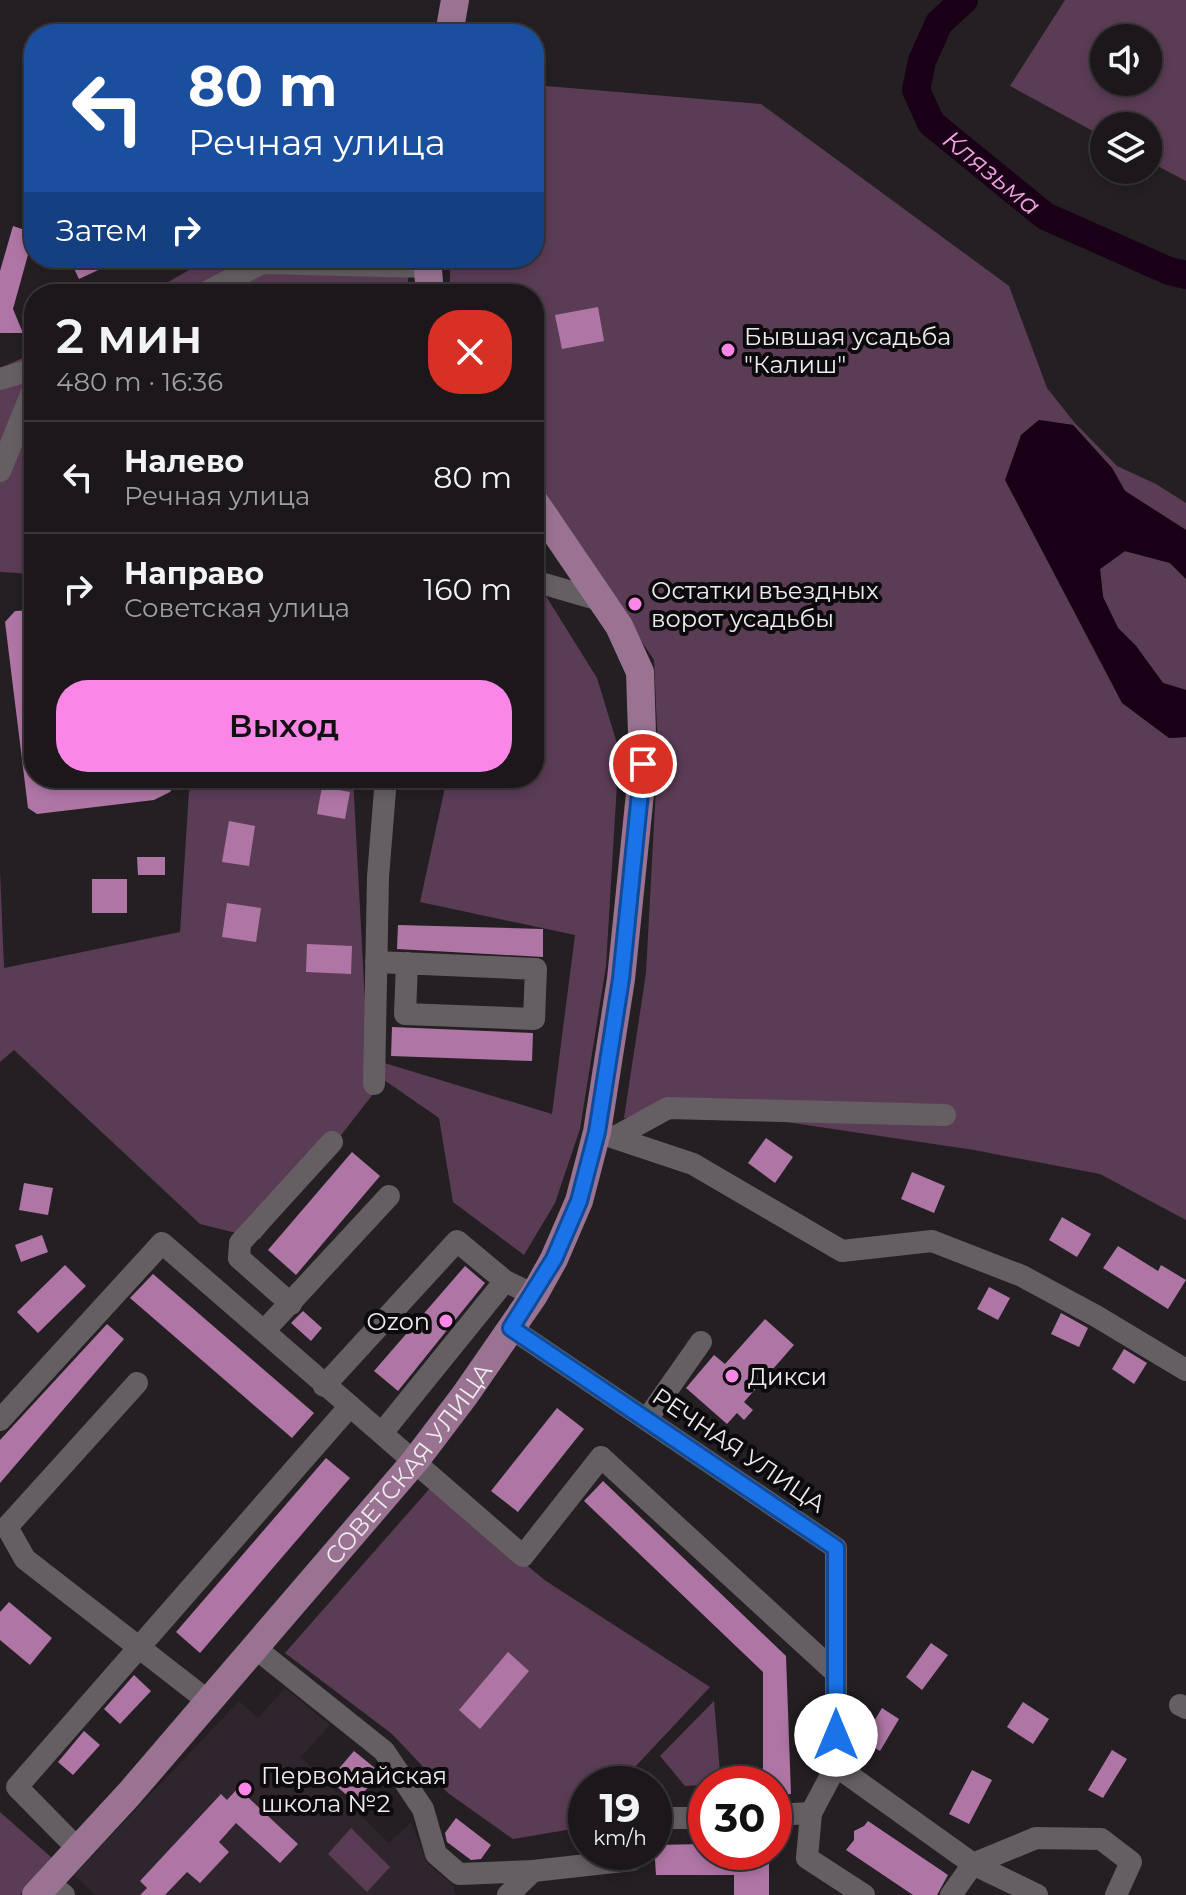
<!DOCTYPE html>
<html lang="ru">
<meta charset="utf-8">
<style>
:root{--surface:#1b171a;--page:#282427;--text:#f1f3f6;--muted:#a09fa2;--line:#393639;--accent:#fa87e7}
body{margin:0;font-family:Montserrat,sans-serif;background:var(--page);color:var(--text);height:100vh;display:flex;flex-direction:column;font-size:30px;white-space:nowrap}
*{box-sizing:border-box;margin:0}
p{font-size:26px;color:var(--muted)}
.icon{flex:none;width:44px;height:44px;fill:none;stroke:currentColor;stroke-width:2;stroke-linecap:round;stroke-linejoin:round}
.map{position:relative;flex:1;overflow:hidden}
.drawer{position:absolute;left:24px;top:284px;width:520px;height:504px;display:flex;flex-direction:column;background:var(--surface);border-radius:32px;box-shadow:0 4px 12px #0003,0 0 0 2px var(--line)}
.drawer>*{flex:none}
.hud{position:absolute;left:24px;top:24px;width:520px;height:244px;border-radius:32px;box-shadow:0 4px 12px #0003,0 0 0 2px var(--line);background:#1a4fa0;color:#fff;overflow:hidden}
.controls{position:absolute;left:1090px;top:24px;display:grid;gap:16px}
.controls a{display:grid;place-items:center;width:72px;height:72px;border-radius:50%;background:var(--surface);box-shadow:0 4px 12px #0003,0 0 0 2px var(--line);font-size:40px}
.speed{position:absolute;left:568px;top:1766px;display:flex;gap:16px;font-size:40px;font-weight:700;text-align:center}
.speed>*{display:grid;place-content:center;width:104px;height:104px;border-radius:50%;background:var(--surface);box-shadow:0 4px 12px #0003,0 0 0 2px var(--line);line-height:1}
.speed small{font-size:20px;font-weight:400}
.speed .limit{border:12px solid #d22;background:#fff;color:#111}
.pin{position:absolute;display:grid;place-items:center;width:68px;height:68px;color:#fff;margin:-34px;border:4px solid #fff;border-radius:50%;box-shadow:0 2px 8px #0007}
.me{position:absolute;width:88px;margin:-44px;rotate:0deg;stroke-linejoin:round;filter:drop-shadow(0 0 6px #0008)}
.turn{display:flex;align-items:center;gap:28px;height:168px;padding:0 32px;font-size:36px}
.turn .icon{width:104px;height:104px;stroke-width:2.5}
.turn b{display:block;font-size:56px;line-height:68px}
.then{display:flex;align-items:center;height:76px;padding:0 32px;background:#0003;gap:16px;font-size:30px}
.round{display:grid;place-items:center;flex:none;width:84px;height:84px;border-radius:32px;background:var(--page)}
.overview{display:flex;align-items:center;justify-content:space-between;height:136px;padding:0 32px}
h1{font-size:48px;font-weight:600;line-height:60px}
.action{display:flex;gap:16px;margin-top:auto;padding:16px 32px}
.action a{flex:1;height:92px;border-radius:32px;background:var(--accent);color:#111;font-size:32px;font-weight:600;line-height:92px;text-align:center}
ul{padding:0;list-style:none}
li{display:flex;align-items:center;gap:24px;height:112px;padding:0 32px;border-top:2px solid var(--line)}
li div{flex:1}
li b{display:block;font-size:30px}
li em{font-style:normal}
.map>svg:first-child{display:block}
</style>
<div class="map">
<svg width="1186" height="1895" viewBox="0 0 1186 1895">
<rect width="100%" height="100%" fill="#241f23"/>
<polygon fill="#2f252d" points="285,1688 330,1725 301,1757 389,1843 411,1822 427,1863 453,1885 456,1895 95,1895 74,1875 239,1701 258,1718"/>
<g fill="#5b3c55" fill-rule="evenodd">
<path d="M1065,0h121v181l-38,-20v-35h-44v11l-94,-51zM1148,38v44h-44v-44z"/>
<polygon points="534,85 761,104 1009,286 1047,388 1074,422 1117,466 1156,484 1186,503 1186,530 1125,491 1112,468 1073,425 1039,420 1021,435 1169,738 1186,737 1186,1220 1100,1174 974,1150 786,1122 698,1112 624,1118 646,973 658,750 654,660 534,480 534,294 449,294 451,258 534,258"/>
<polygon points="210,258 408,258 408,294 147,294"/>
<polygon points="34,353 34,574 0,572 0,368"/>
<polygon points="1125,551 1170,563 1186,579 1186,690 1163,683 1136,646 1118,628 1103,597 1100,569"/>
<polygon points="534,577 597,678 619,750 606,966 580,1129 555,1203 524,1255 453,1202 439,1118 384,1080 260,1239 200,1224 14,1050 0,1062 0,871 4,968 180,932 189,791 201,778 353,778 368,1058 552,1114 575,935 420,902 447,778 534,778"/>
<polygon points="431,1487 546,1581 710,1687 619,1784 586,1784 586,1819 578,1828 513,1839 448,1793 392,1734 285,1653"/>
<polygon points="714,1701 721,1784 685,1786 660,1756"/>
<polygon points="0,1812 52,1858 20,1895 0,1895"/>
<polygon points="351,1828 390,1867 367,1892 328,1854"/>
</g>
<polygon fill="#1a0017" points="1039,420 1073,425 1112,468 1125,491 1186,530 1186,579 1170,563 1125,551 1100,569 1103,597 1118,628 1136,646 1163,683 1186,690 1186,737 1169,738 1122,703 1005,480 1021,435"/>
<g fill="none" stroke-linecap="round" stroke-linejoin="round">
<path stroke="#1a0017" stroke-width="28" id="s1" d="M964,0l-25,23 -17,38 -6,29 15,33 114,93 124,55 17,4"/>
</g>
<g fill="#af76a5">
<polygon points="13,226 34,233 13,309 23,333 0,333 0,271"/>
<polygon points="69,258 124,258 79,279"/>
<polygon points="598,307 604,341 562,349 555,315"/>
<polygon points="34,610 34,778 54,778 54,782 92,778 179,778 170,792 154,800 37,814 28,808 5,622 15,611"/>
<polygon points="322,787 350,792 345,819 317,814"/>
<polygon points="229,821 255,826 249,866 222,862"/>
<polygon points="137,857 165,857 165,875 138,875"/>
<rect x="92" y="879" width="35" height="34"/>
<polygon points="227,903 261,908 256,942 222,937"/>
<polygon points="398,925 543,929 543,957 397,949"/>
<polygon points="307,944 352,946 351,974 306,972"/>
<polygon points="392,1027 533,1033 532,1061 391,1056"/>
<polygon points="766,1138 793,1157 775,1183 748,1163"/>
<polygon points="352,1152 380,1176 296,1275 268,1250"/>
<polygon points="912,1172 945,1186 934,1213 901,1199"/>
<polygon points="24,1183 53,1188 48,1215 19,1210"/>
<polygon points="1062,1217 1091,1234 1077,1257 1049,1240"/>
<polygon points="42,1235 48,1252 21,1262 15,1245"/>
<polygon points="1118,1246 1158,1271 1161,1265 1186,1280 1168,1309 1103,1268"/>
<polygon points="65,1265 86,1286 38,1333 17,1312"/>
<polygon points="465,1266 485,1283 398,1391 374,1371"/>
<polygon points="153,1274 314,1413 292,1438 130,1298"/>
<polygon points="989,1287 1010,1298 998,1320 977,1309"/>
<polygon points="303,1311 322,1328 311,1341 291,1323"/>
<polygon points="1061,1313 1088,1328 1079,1347 1051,1334"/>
<polygon points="765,1319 794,1345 744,1402 753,1410 744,1420 737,1413 727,1424 686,1388 714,1355 725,1364"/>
<polygon points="107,1324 124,1339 0,1483 0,1440"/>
<polygon points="1124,1349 1147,1363 1134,1384 1112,1369"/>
<polygon points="557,1408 584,1429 518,1512 491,1491"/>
<polygon points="326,1458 350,1478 200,1653 176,1632"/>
<polygon points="603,1481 786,1656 791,1794 774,1796 774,1784 763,1784 763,1672 584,1501"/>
<polygon points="9,1602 52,1638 30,1665 0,1640 0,1612"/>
<polygon points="931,1643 948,1655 922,1690 906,1677"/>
<polygon points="508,1652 529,1671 480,1729 459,1710"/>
<polygon points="134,1675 151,1691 120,1724 104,1709"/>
<polygon points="1023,1702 1049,1719 1033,1744 1007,1727"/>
<polygon points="882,1708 899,1719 880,1751 862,1741"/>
<polygon points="84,1731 100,1745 73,1775 58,1762"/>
<polygon points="1112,1750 1127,1759 1103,1798 1088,1790"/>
<polygon points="354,1751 381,1773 355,1802 329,1780"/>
<polygon points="972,1770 992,1780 969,1824 949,1814"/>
<polygon points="238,1788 298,1844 280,1863 236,1823 219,1842 229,1852 200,1883 187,1872 165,1895 140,1895 147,1888 140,1881 221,1794 227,1800"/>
<polygon points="456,1818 491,1845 481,1859 471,1860 447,1842 445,1833"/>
<polygon points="868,1821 948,1875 937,1895 913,1895 846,1850 854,1840 854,1831 864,1826"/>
<polygon points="706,1844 706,1852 769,1852 769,1895 734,1895 734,1875 656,1875 654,1845"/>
</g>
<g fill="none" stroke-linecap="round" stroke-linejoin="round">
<g stroke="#655f63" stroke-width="22">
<polyline points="203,294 262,263 426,267"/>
<polyline points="0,379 34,369"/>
<polyline points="0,471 34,387"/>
<polyline points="534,581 603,601"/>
<polyline points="376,962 536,969 534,1019 405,1014 407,963"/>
<polyline points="374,1084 378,877 386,778"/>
<polyline points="597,1132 693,1164 842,1251 932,1241 1022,1276 1096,1316 1186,1370"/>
<polyline points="615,1137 668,1108 945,1115"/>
<polyline points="291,1304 239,1258 240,1243 332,1142"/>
<polyline points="511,1328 836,1548 836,1766 973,1864 1037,1895"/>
<polyline points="264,1331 389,1196"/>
<polyline points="137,1383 7,1527 25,1559 208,1701"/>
<polyline points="324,1386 457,1241 505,1281 534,1295"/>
<polyline points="647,1419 701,1342"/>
<polyline points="0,1420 162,1243 523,1556 601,1457 836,1673"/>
<polyline points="382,1433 505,1281"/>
<polyline points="254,1647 384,1751 423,1809 436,1854 459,1874 533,1871 632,1860 632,1852"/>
<polyline points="1180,1705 1186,1708"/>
<polyline points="836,1766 811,1813 807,1858 864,1895"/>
<polyline points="774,1815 811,1813"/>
<polyline points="654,1818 706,1818"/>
<polyline points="78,1849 17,1787 350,1406"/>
<polyline points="48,1882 64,1895"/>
<polyline points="508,1895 533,1871"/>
<polyline points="951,1895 973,1864 1036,1838 1101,1839 1131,1862 1116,1895"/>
</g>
<g stroke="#997391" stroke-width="28">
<polyline points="449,34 455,0"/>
<polyline points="427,258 430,294"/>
<path id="s2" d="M36,1895l94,-102 285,-332 50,-66 69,-100 20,-36 25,-58 18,-69 24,-153 22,-215 -3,-92 -21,-46 -85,-125"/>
</g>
</g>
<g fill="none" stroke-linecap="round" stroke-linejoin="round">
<g stroke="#114b97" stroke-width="20">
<polyline id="route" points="643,764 621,979 597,1132 579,1201 554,1259 511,1328 836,1548 836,1735"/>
</g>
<use href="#route" stroke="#1a73e8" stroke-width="14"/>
</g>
<g fill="#fa87e7" stroke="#0c0a0c" stroke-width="3">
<circle cx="728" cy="350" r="8"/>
<circle cx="635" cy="604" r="8"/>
<circle cx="446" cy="1321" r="8"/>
<circle cx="732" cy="1376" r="8"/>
<circle cx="245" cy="1789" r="8"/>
</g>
<g text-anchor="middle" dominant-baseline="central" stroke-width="8" stroke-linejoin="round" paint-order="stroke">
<g font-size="24" fill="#eeeaed" stroke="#0c0a0c" text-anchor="start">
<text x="744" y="336">Бывшая усадьба<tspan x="744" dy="28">"Калиш"</tspan></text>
<text x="651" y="590">Остатки въездных<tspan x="651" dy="28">ворот усадьбы</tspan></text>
<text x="430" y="1321" text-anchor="end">Ozon</text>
<text x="748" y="1376">Дикси</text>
<text x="261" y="1775">Первомайская<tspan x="261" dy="28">школа №2</tspan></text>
</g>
<g font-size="24" fill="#eeeaed" stroke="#0c0a0c">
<text transform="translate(739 1450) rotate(34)">РЕЧНАЯ УЛИЦА</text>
<text stroke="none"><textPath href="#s2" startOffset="570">СОВЕТСКАЯ УЛИЦА</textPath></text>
</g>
<g font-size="26" font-style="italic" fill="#f1a2e3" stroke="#0c0a0c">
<text stroke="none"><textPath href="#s1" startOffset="220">Клязьма</textPath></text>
</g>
</g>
</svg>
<div class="controls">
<a><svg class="icon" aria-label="sound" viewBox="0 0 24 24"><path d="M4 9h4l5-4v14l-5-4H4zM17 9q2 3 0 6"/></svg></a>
<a><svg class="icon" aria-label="layers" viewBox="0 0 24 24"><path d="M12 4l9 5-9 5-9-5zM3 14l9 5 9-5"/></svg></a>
</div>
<div class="speed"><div>19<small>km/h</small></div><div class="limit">30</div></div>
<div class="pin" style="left:643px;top:764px;background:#d93025"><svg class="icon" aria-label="arrive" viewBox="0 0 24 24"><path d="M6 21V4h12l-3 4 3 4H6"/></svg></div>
<svg class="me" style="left:836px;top:1735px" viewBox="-20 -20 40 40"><circle r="19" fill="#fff"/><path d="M0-13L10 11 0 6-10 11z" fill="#1a73e8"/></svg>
<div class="hud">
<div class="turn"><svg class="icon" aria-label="left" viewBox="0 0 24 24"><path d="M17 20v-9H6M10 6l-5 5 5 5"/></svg><div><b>80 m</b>Речная улица</div></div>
<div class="then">Затем<svg class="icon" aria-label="right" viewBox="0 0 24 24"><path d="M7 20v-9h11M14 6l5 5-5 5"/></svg></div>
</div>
<section class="drawer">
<div class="overview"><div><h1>2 мин</h1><p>480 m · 16:36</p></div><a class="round" style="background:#d93025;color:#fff"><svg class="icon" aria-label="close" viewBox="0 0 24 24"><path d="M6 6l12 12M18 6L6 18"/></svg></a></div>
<ul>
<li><svg class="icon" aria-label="left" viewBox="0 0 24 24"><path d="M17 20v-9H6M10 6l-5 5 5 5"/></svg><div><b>Налево</b><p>Речная улица</p></div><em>80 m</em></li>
<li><svg class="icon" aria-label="right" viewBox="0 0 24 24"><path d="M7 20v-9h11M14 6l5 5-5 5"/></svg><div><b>Направо</b><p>Советская улица</p></div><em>160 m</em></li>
</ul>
<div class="action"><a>Выход</a></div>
</section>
</div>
